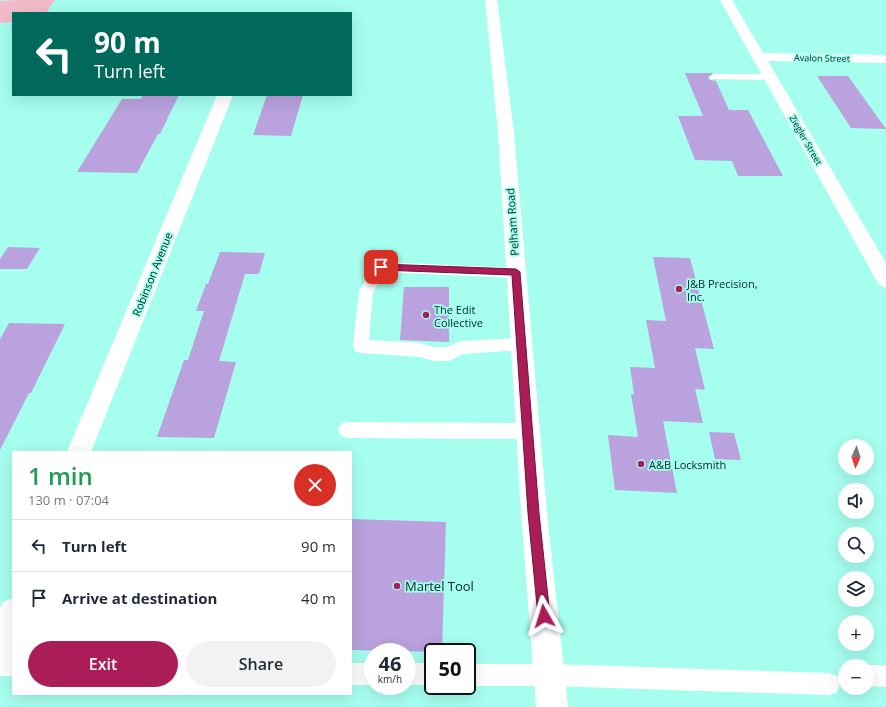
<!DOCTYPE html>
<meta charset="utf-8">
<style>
:root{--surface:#fff;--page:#f2f2f3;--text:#1f2937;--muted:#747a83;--line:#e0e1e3;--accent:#ab1d58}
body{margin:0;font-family:"Open Sans",sans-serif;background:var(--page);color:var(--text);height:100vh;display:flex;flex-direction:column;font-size:15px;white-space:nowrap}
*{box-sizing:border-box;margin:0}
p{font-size:13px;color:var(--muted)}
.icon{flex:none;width:22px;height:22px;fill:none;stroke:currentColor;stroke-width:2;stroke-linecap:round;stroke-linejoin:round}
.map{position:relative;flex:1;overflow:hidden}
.details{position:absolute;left:12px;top:451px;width:340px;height:244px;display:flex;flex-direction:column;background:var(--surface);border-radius:0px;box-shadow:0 4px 16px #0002}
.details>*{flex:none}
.hud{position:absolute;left:12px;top:12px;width:340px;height:84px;border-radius:0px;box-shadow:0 4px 16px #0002;background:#00695c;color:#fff;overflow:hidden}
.needle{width:26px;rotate:183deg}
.controls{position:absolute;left:838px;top:439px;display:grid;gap:8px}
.controls a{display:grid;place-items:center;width:36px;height:36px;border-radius:50%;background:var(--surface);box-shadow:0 4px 16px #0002;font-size:20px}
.speed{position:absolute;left:364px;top:643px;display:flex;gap:8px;font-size:20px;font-weight:700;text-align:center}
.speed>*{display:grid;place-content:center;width:52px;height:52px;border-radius:50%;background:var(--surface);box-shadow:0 4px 16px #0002;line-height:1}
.speed small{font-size:10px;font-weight:400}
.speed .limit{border:2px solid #111;border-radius:6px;background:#fff;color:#111}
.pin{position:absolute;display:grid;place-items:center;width:34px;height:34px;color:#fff;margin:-17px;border-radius:8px;box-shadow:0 2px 6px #0006}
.me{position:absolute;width:44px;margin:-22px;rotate:354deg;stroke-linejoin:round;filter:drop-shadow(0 0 3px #0008)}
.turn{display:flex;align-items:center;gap:14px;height:84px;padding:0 16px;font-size:18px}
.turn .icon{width:52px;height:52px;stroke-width:2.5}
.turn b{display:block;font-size:28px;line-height:34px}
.round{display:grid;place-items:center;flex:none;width:42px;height:42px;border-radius:21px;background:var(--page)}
.headline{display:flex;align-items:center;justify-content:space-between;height:68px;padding:0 16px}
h1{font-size:24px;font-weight:600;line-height:30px;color:#1e9e55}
.cta{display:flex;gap:8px;margin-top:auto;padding:8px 16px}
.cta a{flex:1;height:46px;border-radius:24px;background:var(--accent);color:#fff;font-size:16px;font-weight:600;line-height:46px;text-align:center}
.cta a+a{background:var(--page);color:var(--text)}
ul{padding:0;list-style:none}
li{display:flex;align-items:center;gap:12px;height:52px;padding:0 16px;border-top:1px solid var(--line)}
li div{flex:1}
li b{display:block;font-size:15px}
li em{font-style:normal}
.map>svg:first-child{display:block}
</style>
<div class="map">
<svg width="886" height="707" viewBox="0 0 886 707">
<rect width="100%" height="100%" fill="#a6feef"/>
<polygon fill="#f3bbc9" points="17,0 55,0 46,13 13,13 13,22 0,23 0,1"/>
<g fill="#b9a2dd">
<polygon points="685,73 713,73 708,78 710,80 716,81 729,110 748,110 783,176 738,176 732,161 695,160 678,116 703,116"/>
<polygon points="817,76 848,76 886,129 851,128"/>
<polygon points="143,95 179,95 160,134 158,134 137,173 77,172 122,99 141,99"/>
<polygon points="267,95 303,95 291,136 253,135"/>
<polygon points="8,247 40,248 27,269 0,269 0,259"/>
<polygon points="220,252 265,253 259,274 245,274 219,361 236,362 214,438 157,437 184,360 188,360 204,311 196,311 206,284 208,284"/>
<polygon points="653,257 690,258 714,349 695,348 705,390 695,389 703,423 663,421 677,493 615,490 608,435 638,437 631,394 634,394 630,367 655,368 646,320 666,321"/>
<polygon points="404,287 449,287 449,342 400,340"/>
<polygon points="9,323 65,324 31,393 29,393 0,450 0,339"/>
<polygon points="709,432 734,433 741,460 715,459"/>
<polygon points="351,519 446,522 442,652 351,650"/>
</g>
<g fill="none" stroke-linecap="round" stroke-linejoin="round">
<g fill="#fff" fill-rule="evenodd">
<polygon points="714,74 770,74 775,77 770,80 710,79 709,77"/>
<polygon points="381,262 516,268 521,269 523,273 521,277 516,278 385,272 373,292 369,340 420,343 434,347 447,347 461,341 521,338 527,339 529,344 527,349 521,350 463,354 449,361 434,361 420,357 361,353 355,351 353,346 359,291 376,263"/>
<polygon points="347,422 528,423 534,425 537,431 534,437 528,439 347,438 341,436 338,430 341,424"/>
<rect x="0" y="654" width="13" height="22"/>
<rect x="351" y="663" width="22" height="22"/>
<rect x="407" y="663" width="26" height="22"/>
<polygon points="467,664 550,664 829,673 837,676 840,684 837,692 829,695 550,686 467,686"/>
<polygon points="869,665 886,665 886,687 867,686 866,666"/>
</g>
<g fill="#fff" fill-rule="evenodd">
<polygon points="720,0 732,0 763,53 886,55 886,63 768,61 886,263 886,288 879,285"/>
<polygon points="217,95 233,95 91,452 67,452"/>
<polygon points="13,598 13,648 11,654 0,658 0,608 3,602"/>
</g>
<polygon fill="#fff" fill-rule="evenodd" points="485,0 497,0 514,133 547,513 568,707 536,707 521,513 498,133"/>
</g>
<polygon fill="#ab1d58" stroke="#6f1339" points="381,264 516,269 520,272 539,513 550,616 548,621 544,622 540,621 538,616 528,513 512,275 381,270 377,267"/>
<g fill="#ab1d58" stroke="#a6feef" stroke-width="1.5">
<circle cx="679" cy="289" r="4"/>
<circle cx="426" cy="315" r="4"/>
<circle cx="641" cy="464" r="4"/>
<circle cx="397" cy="586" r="4"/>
</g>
<g text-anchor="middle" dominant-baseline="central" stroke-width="3.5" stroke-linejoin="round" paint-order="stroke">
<g font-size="9" fill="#012823" stroke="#a6feef">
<text transform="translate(822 58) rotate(1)">Avalon Street</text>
<text transform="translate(806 140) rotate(60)">Ziegler Street</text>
</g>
<g font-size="11" fill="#012823" stroke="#a6feef">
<text transform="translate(512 222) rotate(-94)">Pelham Road</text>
<text transform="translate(152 274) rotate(-68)">Robinson Avenue</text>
</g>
<g font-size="11" fill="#012823" stroke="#a6feef" text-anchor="start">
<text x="687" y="283">J&amp;B Precision,<tspan x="687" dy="13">Inc.</tspan></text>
<text x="434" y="309">The Edit<tspan x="434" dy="13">Collective</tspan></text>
<text x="649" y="464">A&amp;B Locksmith</text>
</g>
<g font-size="13" fill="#012823" stroke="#a6feef" text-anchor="start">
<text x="405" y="586">Martel Tool</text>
</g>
</g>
</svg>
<div class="controls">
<a><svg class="needle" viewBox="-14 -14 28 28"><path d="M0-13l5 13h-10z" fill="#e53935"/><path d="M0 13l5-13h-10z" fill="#747a83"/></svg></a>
<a><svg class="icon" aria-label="sound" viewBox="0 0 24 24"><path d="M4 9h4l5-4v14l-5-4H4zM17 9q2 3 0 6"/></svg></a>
<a><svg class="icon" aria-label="search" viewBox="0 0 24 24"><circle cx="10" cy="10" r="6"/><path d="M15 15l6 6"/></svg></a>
<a><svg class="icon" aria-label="layers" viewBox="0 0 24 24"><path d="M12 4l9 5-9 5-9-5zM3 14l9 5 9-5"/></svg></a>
<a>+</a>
<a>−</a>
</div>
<div class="speed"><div>46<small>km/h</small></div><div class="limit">50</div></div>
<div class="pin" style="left:381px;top:267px;background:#d93025"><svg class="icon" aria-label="arrive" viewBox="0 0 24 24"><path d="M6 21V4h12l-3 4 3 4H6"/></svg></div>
<svg class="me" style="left:544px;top:616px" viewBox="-20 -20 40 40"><path d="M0-17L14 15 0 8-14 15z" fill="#ab1d58" stroke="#fff" stroke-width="4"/></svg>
<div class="hud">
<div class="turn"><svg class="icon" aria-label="left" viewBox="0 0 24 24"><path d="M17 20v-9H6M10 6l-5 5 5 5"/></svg><div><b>90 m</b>Turn left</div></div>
</div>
<section class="details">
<div class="headline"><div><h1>1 min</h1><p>130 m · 07:04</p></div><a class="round" style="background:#d93025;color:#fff"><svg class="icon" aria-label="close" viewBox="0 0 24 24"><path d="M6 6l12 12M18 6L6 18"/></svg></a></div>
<ul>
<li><svg class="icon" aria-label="left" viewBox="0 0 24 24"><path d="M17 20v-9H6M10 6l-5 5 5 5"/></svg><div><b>Turn left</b></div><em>90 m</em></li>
<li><svg class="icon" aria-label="arrive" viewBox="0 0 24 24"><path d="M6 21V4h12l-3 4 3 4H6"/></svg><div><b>Arrive at destination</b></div><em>40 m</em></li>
</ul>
<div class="cta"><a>Exit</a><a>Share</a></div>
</section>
</div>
